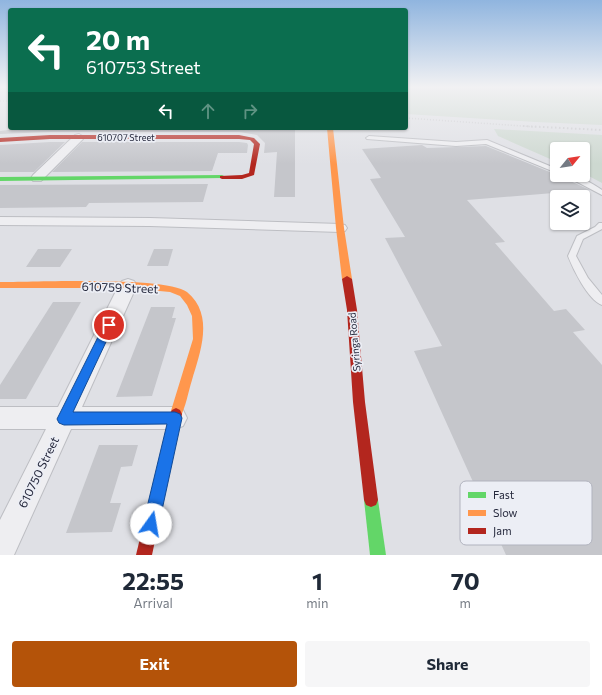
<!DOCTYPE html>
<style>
:root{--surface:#fff;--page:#f6f6f7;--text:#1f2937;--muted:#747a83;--accent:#b45309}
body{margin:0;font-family:Commissioner,sans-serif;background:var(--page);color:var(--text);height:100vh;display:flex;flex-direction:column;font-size:15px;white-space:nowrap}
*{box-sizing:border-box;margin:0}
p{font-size:13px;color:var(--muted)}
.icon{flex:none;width:22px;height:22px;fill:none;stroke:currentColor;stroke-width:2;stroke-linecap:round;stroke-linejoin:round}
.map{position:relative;height:555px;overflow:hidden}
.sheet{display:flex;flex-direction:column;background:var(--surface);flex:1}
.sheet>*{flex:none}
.top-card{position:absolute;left:8px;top:8px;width:400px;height:122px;border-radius:4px;box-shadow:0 1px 3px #0004;background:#0b6e4f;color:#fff;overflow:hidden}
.needle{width:26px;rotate:60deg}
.buttons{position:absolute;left:550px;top:142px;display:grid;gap:8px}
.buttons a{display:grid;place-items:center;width:40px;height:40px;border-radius:4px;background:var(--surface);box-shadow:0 1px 3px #0004;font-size:20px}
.pin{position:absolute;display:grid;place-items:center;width:34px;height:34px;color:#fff;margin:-17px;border:2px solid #fff;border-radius:50%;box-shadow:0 1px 4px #0007}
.me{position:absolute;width:44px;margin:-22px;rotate:13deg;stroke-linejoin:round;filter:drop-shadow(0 0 3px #0008)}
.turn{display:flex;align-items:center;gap:14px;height:84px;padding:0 12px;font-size:18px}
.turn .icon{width:52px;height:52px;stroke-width:2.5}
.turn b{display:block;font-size:28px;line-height:34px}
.lanes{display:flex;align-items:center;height:38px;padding:0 12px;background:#0003;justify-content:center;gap:20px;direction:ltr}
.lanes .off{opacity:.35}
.eta{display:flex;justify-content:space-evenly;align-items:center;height:68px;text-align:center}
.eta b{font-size:24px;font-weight:700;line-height:28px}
.primary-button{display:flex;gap:8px;margin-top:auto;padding:8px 12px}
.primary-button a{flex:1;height:46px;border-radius:4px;background:var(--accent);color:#fff;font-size:16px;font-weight:700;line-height:46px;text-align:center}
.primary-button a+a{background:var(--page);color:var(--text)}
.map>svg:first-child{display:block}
</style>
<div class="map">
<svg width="602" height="555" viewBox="0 0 602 555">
<rect width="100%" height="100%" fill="#dfe0e5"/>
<g fill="#cdd8d0">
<polygon points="406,87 602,87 602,125 536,122 406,114"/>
<polygon points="494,129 602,135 602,183 583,173 583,149 557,149 557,162 498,136"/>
</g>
<g fill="#c5c6cb">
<polygon points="23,128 295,128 295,197 274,197 277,152 264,153 265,143 257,135 239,132 50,132 0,134 0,131"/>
<polygon points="50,142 65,142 34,172 0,172 0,145"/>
<polygon points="82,142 239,142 247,143 248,145 247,153 218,153 212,171 52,172"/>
<polygon points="422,145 427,148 486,146 557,175 590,190 467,200 505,242 495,243 554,311 566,309 585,330 573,332 602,365 602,555 506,555 414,351 442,346 385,238 405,237 370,179 381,178 362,149"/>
<polygon points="208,184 203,202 89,203 86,207 0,208 0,185"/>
<polygon points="38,249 72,249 60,267 26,267"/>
<polygon points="154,249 173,249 168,266 147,266"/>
<polygon points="53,302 81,302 26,399 0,399 0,385"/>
<polygon points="151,307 175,307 172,318 176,318 152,396 116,397"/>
<polygon points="99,445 138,445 132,466 121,467 110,503 121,503 112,532 66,533"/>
</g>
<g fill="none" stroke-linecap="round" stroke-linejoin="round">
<g stroke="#bdbec3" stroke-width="2">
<g id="lane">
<polygon points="369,136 456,142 487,140 557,169 557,173 486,144 456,146 367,139 366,138"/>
<path d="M564,175c14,0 26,7 38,15v5z"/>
<path d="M599,223h3v6l-19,10 -7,17 12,22 14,17v10c-14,-5 -29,-36 -34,-49l9,-20 18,-9z"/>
</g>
</g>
<g stroke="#bdbec3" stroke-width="2">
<g id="street">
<polygon points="79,134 84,137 83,139 41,181 33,181 31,178 33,175 75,135"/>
<polygon points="0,217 150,218 340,224 345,225 347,228 345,231 340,232 150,226 0,225"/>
<polygon points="128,279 134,281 137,285 82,407 175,407 183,410 187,418 183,426 175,429 71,429 14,555 0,555 0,520 46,429 0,429 0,407 58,407 119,285 122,281"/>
</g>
</g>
<use href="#lane" fill="#eeeef1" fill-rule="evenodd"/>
<use href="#street" fill="#eeeef1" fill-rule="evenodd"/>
<g fill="#63d668" fill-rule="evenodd">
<polygon points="222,175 224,176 224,178 0,181 0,177"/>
<polygon points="371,493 376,495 378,500 386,555 370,555 364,500 366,495"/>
</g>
<g fill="#ff974d" fill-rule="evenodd">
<polygon points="327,128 333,128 344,228 352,279 347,282 342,279 336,228"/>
<path d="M0,282c32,0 167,-6 187,10 28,23 13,61 5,88 -4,13 -6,26 -12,38l-4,2 -4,-2 -2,-4 23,-75 -1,-23 -5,-11 -7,-9 -10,-4 -42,-4h-128z"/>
</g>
<g fill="#b3261e" fill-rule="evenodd">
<polygon points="50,135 239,135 254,138 260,144 254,175 242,179 222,179 220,178 220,176 242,175 249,173 254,144 250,140 239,139 50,139 0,142 0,138"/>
<polygon points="347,276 352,279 357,310 365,402 378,500 376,505 371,507 366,505 364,500 353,402 347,310 342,279"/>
<polygon points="176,408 180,410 182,414 152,555 136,555 170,414 172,410"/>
</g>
<g stroke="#c8c8cc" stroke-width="1.5" stroke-dasharray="1 2" stroke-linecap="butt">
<polyline points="0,101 10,101"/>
<polyline points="406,118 537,127"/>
</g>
<polyline stroke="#c8c8cc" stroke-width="2" stroke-dasharray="1.5 2.5" stroke-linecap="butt" points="523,126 602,130"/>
</g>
<linearGradient id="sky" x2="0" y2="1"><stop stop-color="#90b5df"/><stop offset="0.53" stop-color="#f1f1f3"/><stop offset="1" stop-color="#f1f1f3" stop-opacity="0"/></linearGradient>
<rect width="602" height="164" fill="url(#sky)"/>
<polygon fill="#1a73e8" stroke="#114b97" points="109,321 112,322 114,325 73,412 175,412 180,414 182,418 159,524 156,530 151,532 145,530 143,524 167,424 64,425 59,423 57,419 104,325 105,322"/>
<g text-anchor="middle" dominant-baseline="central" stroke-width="3.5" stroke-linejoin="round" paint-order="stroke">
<g font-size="9" fill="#26293d" stroke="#eceef5">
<text x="126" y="137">610707 Street</text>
</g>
<g font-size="10" fill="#26293d" stroke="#eceef5">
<text transform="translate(354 342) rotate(-95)">Syringa Road</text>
</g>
<g font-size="12" fill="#26293d" stroke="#eceef5">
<text transform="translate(120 287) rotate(2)">610759 Street</text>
<text transform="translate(38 472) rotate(-64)">610750 Street</text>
</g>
</g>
<rect x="460" y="481" width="132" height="64" rx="6" fill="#eceef5" stroke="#b1b3be" stroke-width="1"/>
<rect x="468" y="492" width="18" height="6" fill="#63d668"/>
<rect x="468" y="510" width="18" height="6" fill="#ff974d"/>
<rect x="468" y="528" width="18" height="6" fill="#b3261e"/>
<g font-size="11" fill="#26293d">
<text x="493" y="499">Fast</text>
<text x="493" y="517">Slow</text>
<text x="493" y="535">Jam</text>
</g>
</svg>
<div class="buttons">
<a><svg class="needle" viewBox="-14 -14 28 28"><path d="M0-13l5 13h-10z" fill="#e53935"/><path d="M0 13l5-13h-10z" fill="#747a83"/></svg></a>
<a><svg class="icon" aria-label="layers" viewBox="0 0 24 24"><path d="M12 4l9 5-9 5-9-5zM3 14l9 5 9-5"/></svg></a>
</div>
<div class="pin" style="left:109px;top:325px;background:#d93025"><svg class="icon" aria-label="arrive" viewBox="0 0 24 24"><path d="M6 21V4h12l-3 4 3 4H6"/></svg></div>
<svg class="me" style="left:151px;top:524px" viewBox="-20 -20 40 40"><circle r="19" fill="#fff"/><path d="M0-13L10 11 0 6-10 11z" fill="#1a73e8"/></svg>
<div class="top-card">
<div class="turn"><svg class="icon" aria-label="left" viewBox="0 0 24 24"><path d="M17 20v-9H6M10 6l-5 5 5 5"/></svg><div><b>20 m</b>610753 Street</div></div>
<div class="lanes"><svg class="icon" aria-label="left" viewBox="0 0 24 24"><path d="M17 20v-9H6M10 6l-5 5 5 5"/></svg><svg class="icon off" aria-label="ahead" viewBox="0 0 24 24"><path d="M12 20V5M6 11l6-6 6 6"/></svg><svg class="icon off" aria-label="right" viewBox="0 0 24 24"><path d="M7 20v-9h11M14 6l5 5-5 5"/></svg></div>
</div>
</div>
<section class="sheet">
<div class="eta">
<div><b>22:55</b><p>Arrival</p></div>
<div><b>1</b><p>min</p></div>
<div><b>70</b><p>m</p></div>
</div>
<div class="primary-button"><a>Exit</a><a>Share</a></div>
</section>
